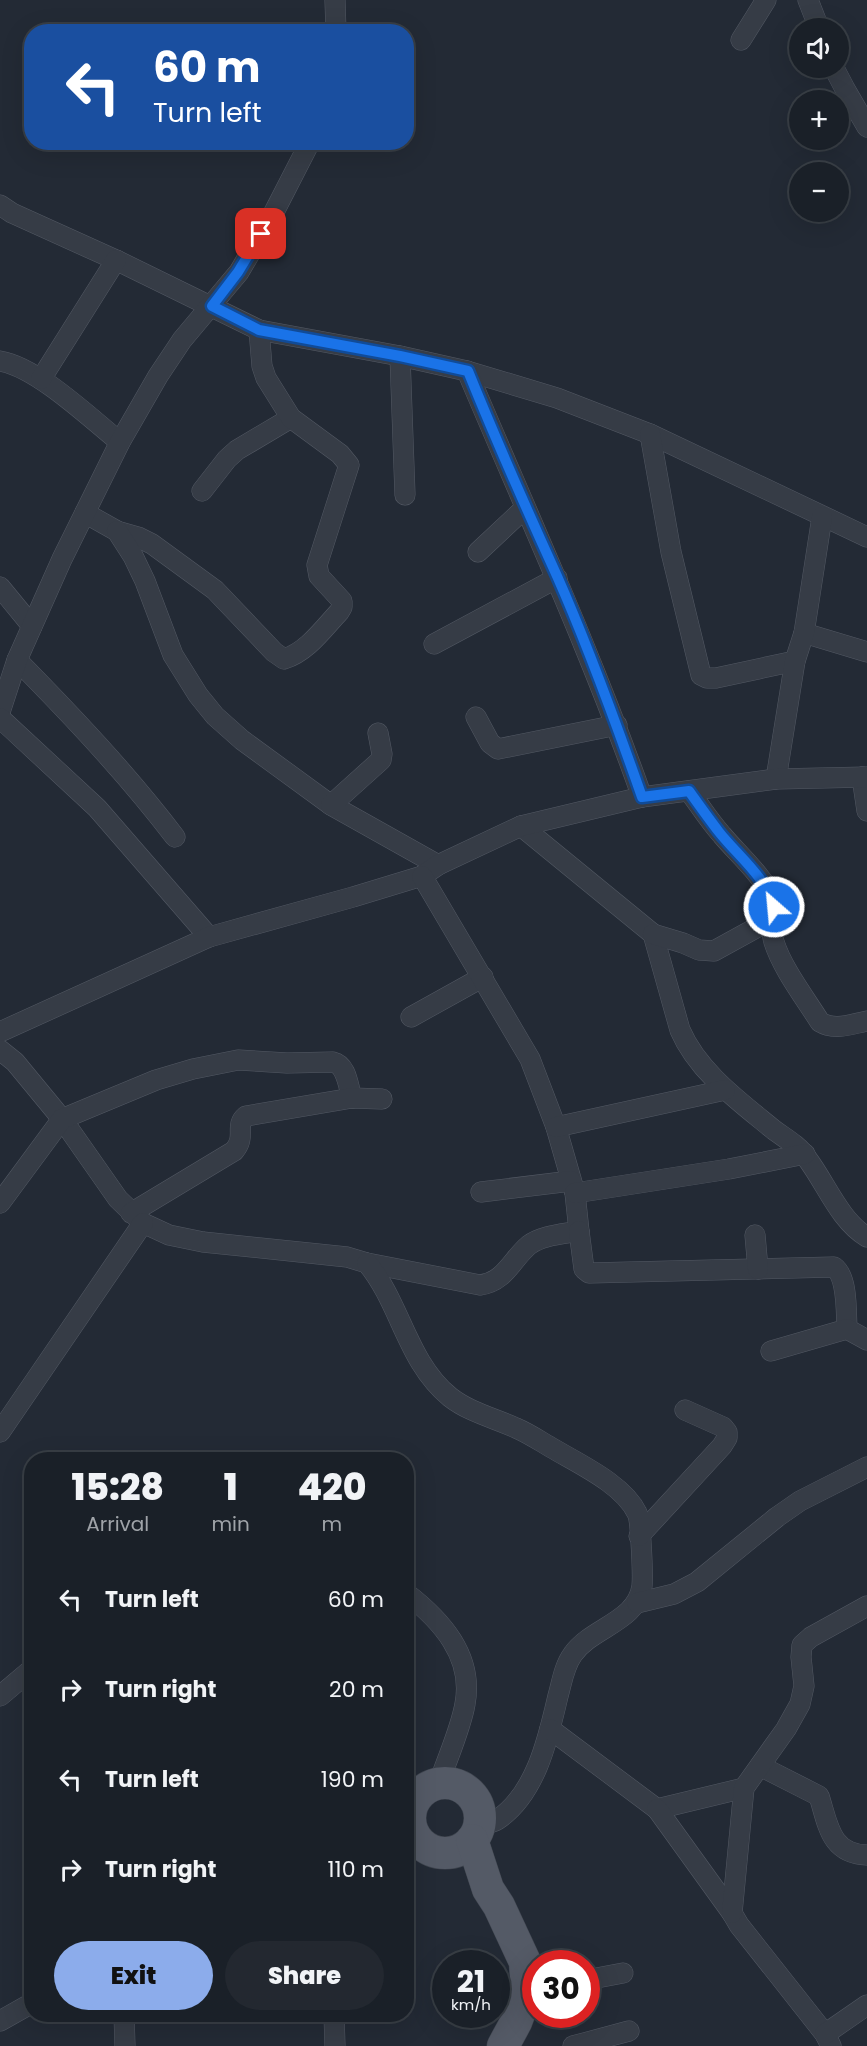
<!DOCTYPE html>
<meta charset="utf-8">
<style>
:root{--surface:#1a2028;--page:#232830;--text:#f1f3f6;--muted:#9fa3a8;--line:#383e45;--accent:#8caceb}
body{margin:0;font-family:Poppins,sans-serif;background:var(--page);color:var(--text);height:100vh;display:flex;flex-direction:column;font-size:22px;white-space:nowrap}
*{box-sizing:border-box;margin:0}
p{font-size:20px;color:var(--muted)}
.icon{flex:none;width:33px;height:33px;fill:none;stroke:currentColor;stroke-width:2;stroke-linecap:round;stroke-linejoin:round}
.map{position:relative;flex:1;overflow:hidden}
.panel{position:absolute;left:24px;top:1452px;width:390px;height:570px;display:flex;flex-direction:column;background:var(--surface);border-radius:24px;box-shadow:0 6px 24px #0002,0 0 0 2px var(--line)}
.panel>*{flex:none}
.top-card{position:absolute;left:24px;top:24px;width:390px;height:126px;border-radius:24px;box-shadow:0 6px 24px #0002,0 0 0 2px var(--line);background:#1a4fa0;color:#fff;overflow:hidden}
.fabs{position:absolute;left:789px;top:18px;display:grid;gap:12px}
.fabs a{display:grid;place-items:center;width:60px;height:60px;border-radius:50%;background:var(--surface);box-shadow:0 6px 24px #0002,0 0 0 2px var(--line);font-size:30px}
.speed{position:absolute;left:432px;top:1950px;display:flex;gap:12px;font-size:30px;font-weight:700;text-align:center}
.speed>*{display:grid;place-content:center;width:78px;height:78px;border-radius:50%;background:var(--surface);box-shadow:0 6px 24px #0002,0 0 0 2px var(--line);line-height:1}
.speed small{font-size:15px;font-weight:400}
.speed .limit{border:9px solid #d22;background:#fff;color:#111}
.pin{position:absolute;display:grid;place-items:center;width:51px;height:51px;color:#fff;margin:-26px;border-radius:12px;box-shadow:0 3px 9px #0006}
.me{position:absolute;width:66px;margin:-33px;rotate:333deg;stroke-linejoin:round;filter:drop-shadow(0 0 4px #0008)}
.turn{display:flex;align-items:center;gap:21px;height:126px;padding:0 30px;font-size:27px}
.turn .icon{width:78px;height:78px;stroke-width:2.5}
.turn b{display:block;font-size:42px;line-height:51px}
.eta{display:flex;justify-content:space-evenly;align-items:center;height:102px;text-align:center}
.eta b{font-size:36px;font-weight:800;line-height:42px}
.cta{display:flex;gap:12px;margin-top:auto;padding:12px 30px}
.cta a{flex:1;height:69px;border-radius:36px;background:var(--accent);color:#111;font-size:24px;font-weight:800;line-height:69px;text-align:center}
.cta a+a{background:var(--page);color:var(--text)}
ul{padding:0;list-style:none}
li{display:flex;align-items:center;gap:18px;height:90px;padding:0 30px}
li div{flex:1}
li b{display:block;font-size:22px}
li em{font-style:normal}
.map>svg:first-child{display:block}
</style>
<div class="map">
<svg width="867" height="2046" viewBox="0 0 867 2046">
<rect width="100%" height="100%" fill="#232a35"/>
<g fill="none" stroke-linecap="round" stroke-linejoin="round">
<g stroke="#535964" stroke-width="21">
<g id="street">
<polyline points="335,0 336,32"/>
<polyline points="808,0 819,28"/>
<polyline points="741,40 766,0"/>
<polyline points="834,68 845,89 867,127"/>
<polyline points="0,205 12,213 116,260 259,330 400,356 467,371 557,398 650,434 867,537"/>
<polyline points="400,356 405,495"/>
<path d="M0,361c37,6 90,57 120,81"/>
<path d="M467,371c60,142 124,281 175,426"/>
<polyline points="41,379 116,260"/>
<polyline points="650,434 671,552 701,675 707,678 716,678 795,661"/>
<polyline points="202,491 227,459 237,450 291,418"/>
<path d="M85,513l32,18 21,6 14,7 63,46 59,62 10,7c23,-7 39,-30 55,-47l3,-5v-6l-23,-25 -2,-11 32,-100 -9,-11 -49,-36 -25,-40 -4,-12 -3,-36"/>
<polyline points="117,531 133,556 145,581 173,655 198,695 215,716 242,740 331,805 438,865"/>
<polyline points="478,552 525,508"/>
<polyline points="0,587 32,626"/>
<polyline points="804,633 867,652"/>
<polyline points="434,644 557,578"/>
<path d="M17,660c56,57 110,114 158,177"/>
<polyline points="0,712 17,660 62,559 120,442 158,376 182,340 239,272 272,216 310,142"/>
<polyline points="476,717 490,743 498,749 617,725"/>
<polyline points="0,718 97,808 209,937"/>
<polyline points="862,777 867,811"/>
<polyline points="776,779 795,661 804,633 822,517"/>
<path d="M689,791c11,15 21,31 33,44 14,17 42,42 49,61 6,15 -2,31 3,46 8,26 31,56 46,80 15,9 31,2 47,-1"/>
<polyline points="331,805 381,760 382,754 378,733"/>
<path d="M521,826l132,108 27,96c18,42 60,72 94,100 11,8 25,16 32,27 20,26 33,63 61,80"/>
<polyline points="653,934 683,943 699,950 714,951 774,918"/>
<polyline points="411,1017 483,977"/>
<polyline points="0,1032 209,937 353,897 422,876 438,865 521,826 642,797 776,779 867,777"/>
<path d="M0,1050l15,12 47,57 56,80 25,24 26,12 34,7 144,15 20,6 113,22c25,-3 32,-26 49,-40 13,-10 35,-11 50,-14l-4,-38 -19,-66 -26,-68 -108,-183"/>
<polyline points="556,1127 725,1090"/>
<polyline points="481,1192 571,1181"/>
<polyline points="575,1193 729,1169 805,1154"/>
<path d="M0,1203l62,-84 94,-39 37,-11 45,-9 49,3 46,-1c14,3 15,24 19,36"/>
<path d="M131,1213l103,-62c13,-15 0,-25 12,-35l106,-18 30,1"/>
<path d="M579,1231l5,38 5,4 245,-6c14,10 12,45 13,62"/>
<polyline points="755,1235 758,1269"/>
<path d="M367,1263c34,41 40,99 83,134 19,15 44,21 66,31 12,5 24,13 36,20 27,16 71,36 85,65 4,7 6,63 5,73 -5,36 -50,41 -69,68 -9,12 -11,28 -15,42 -10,43 -22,98 -61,124 -5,3 -12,4 -17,5"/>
<polyline points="771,1351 847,1329 867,1340"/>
<polyline points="0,1432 143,1223"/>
<polyline points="639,1536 722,1446 727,1438 727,1432 723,1427 685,1410"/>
<path d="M406,1593c35,27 68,63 59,111 -4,24 -18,55 -26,79"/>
<polyline points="637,1603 674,1594 697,1582 777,1517 800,1501 867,1467"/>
<polyline points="0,1696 32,1669"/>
<polyline points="550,1729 657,1809 744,1788"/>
<path d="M760,1766l59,30c9,28 11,58 48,59"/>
<polyline points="657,1809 732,1913 739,1925 825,2034 831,2046"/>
<polyline points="406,1811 410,1810"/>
<polyline points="732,1913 744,1788 786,1729 800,1704 804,1686 801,1657 802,1645 811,1637 867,1606"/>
<polyline points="586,1980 623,1973"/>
<polyline points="124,2014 125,2046"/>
<polyline points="334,2014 335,2046"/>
<polyline points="0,2021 32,2003"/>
<polyline points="825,2034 867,2005"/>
<polyline points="573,2046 629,2031"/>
</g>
</g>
<g stroke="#3f454f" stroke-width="33">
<g id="primary">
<circle cx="445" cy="1818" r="35"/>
<polyline points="472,1840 488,1889 499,1906 525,1962 527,1992 516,2022 503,2046"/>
</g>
</g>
<use href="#street" stroke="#363c46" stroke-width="20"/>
<use href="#primary" stroke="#545a66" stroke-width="32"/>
</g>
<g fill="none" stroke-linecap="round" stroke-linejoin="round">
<g stroke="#114b97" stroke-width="15">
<path id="route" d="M261,234l-23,38 -26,34 47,24 141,26 68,15c28,69 58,137 89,205 32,72 59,147 85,221l47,-6c10,14 20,28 30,41 19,24 47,45 55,75"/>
</g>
<use href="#route" stroke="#1a73e8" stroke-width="10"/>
</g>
</svg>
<div class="fabs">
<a><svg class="icon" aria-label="sound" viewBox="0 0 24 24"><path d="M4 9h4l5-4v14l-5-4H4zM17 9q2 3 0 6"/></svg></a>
<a>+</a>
<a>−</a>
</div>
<div class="speed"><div>21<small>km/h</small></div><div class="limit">30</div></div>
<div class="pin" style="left:261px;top:234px;background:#d93025"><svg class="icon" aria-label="arrive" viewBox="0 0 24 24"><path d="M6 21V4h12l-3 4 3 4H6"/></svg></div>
<svg class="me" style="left:774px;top:907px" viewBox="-20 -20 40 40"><circle r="17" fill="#1a73e8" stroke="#fff" stroke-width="3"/><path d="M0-11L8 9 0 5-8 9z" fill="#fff"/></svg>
<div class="top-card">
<div class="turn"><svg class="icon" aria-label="left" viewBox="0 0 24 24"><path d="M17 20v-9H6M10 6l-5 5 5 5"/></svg><div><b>60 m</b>Turn left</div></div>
</div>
<section class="panel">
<div class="eta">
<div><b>15:28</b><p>Arrival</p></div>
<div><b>1</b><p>min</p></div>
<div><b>420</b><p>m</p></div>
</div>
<ul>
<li><svg class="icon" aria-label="left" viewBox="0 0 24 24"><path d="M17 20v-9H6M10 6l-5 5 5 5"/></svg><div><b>Turn left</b></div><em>60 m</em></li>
<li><svg class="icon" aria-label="right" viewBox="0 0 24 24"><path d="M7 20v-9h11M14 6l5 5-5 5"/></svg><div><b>Turn right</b></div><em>20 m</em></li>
<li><svg class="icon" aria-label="left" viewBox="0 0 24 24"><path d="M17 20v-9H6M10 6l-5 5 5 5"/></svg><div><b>Turn left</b></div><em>190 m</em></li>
<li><svg class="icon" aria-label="right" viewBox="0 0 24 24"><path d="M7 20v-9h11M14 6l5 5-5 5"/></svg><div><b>Turn right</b></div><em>110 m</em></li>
</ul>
<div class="cta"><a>Exit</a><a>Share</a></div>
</section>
</div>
